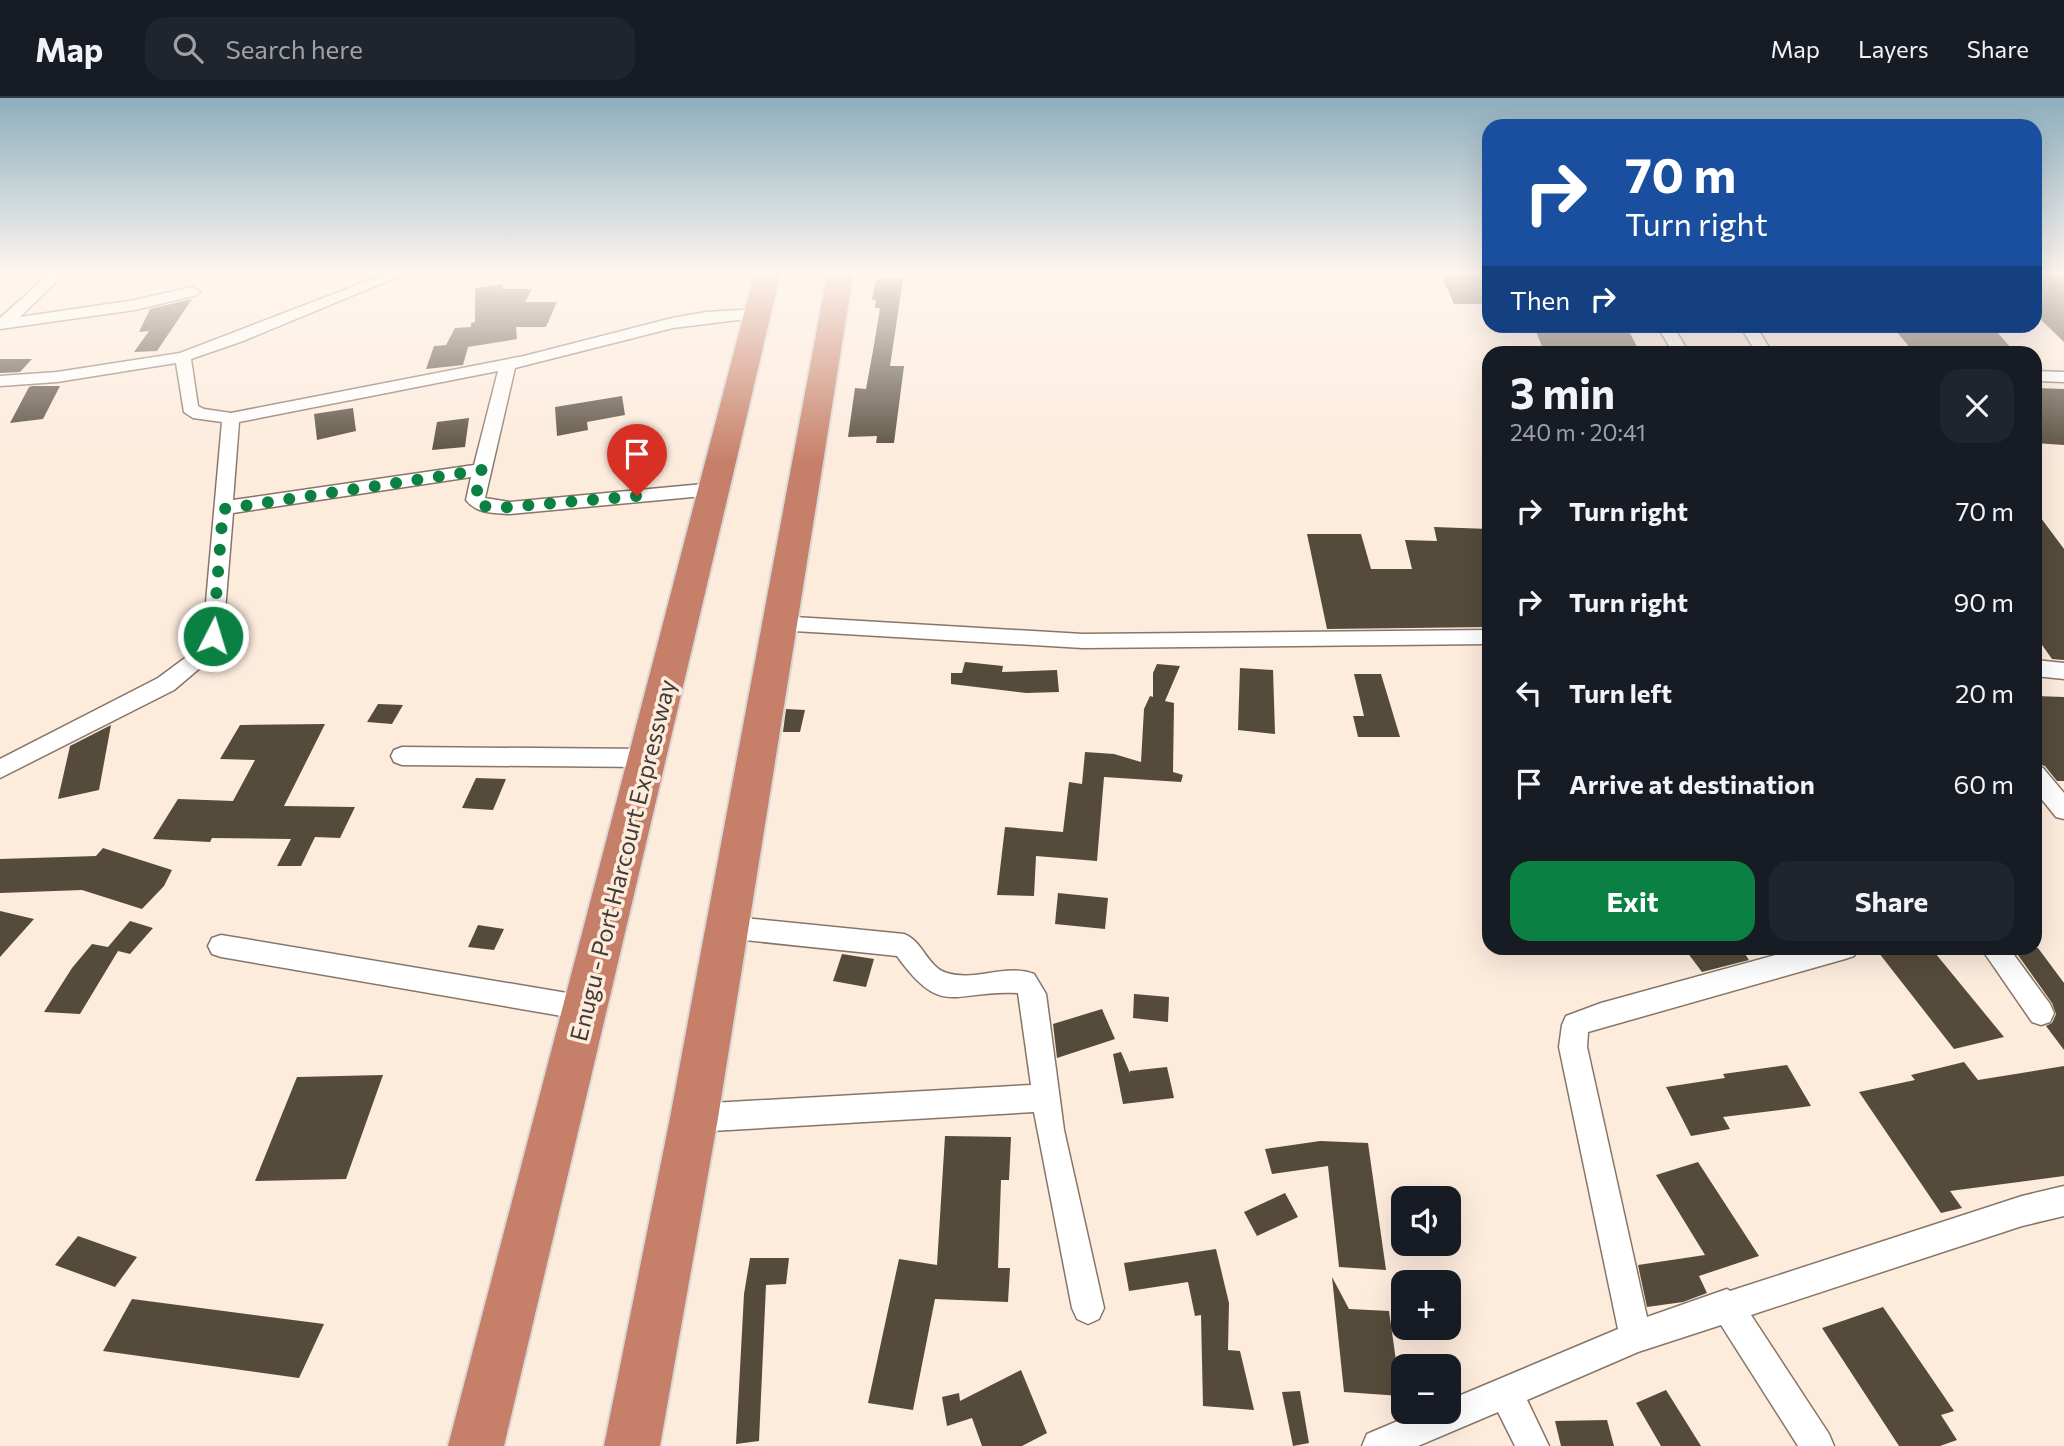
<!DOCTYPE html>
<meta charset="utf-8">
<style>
:root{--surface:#171b24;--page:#20242c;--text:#f1f3f6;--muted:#9ea1a6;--line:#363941;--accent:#0b8043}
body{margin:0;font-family:Commissioner,sans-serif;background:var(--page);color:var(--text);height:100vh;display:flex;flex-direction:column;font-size:26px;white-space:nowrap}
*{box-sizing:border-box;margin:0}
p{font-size:23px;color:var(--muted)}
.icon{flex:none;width:38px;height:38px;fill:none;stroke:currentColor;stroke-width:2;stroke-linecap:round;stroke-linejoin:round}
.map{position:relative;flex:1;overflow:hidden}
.side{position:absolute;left:1482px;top:248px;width:560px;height:609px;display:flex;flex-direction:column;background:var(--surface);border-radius:21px;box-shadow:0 7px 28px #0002}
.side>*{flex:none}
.banner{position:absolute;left:1482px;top:21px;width:560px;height:214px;border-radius:21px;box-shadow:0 7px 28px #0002;background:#1a4fa0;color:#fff;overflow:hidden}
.tools{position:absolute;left:1391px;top:1088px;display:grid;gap:14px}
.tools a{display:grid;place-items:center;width:70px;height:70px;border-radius:14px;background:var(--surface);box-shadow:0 7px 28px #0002;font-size:35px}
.pin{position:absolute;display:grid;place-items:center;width:60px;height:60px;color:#fff;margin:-72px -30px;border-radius:50% 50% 50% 0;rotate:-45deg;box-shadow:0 0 7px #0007}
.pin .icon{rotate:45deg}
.me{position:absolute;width:77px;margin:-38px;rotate:5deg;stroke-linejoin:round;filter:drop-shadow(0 0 5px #0008)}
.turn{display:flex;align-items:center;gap:24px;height:147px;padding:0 28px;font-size:32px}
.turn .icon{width:91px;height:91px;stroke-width:2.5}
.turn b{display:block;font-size:49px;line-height:60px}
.then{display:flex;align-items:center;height:66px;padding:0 28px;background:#0003;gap:14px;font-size:26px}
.round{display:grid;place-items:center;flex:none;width:74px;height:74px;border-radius:21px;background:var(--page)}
.head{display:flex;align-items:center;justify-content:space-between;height:119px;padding:0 28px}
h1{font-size:42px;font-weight:700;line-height:52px}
.action{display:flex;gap:14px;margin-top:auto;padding:14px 28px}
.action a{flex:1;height:80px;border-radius:21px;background:var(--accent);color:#fff;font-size:28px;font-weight:700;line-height:80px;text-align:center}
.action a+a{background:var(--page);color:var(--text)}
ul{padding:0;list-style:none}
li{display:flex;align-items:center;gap:21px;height:91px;padding:0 28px}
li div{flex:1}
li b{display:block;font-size:26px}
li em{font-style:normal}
header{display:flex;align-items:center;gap:42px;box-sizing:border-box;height:98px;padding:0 35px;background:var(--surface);border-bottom:2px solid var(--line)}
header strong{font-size:33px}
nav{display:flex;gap:38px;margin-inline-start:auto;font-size:24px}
.search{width:490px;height:63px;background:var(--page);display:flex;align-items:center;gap:18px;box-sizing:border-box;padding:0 24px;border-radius:21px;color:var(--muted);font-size:26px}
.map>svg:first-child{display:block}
</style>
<header>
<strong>Map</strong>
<div class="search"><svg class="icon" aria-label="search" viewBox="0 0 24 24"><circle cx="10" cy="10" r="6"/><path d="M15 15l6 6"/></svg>Search here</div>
<nav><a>Map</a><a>Layers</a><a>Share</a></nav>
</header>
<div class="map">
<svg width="2064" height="1348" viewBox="0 0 2064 1348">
<rect width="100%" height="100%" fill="#fdebdc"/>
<g fill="#544b3b">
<polygon points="1441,177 1489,177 1489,206 1454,206"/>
<polygon points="2035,177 2064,177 2064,244 2035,216"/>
<polygon points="876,181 903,181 890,268 904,268 894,345 876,345 877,338 848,339 855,290 866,291 874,247 880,210 875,210 876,202 872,202"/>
<polygon points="503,186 503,191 532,191 525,204 557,204 546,229 516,229 517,241 468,249 463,267 426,271 434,248 446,247 455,230 471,229 471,225 475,224 475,190"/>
<polygon points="192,201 157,253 134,254 149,233 139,234 150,211"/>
<polygon points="1534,228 1626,228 1641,256 1545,256"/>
<polygon points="1892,228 1992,228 2016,256 1915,256"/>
<polygon points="0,261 32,261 20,274 0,275"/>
<polygon points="32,288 60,288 43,321 10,325 29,289"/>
<polygon points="2035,290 2064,291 2064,347 2035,345"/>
<polygon points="622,298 625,317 587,324 588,332 557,338 555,309"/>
<polygon points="353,310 356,333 317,342 314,316"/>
<polygon points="469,320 465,349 432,352 437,324"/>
<polygon points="2035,412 2064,451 2064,562 2052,561 2035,537"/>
<polygon points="1434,429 1489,431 1489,529 1327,531 1307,436 1361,436 1371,471 1412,471 1405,442 1437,443"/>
<polygon points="965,564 1003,568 1002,574 1057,572 1059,594 1026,595 951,586 951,575 962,575"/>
<polygon points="1157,566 1180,568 1165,603 1174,605 1173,674 1183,677 1181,684 1104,679 1097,763 1036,758 1034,798 997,797 1005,729 1063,734 1069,684 1082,686 1085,654 1114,656 1141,664 1144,611 1150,598 1153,599 1153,575"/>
<polygon points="1240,570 1273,572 1275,636 1238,632"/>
<polygon points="1354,576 1381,576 1400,639 1358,639 1353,618 1364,618"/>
<polygon points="2035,598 2064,599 2064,683 2057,683 2045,668 2035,665"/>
<polygon points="378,606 403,607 392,626 367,624"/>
<polygon points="786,611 805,612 800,634 783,634"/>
<polygon points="325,626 284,708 355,709 340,740 315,739 301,768 277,768 291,741 212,740 210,744 153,741 178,701 233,703 255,662 220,661 240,627"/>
<polygon points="111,627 99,692 58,701 70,648"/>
<polygon points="476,680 506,681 493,712 462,710"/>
<polygon points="103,750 172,772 164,788 142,811 82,792 0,795 0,761 96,758"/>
<polygon points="1058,795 1108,800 1105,831 1055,826"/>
<polygon points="0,813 34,821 0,859"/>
<polygon points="130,823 153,830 130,856 118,853 80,916 44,914 72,870 92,846 108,849"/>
<polygon points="478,827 504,831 494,852 468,849"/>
<polygon points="1684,850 1741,850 1749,862 1702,874"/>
<polygon points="1875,850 1931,850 2004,939 1954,951"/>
<polygon points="2013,850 2038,850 2064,885 2064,952 2046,928 2052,925 2056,916 2052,905"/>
<polygon points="842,856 874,861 866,889 833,883"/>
<polygon points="1134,896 1169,899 1168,924 1133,920"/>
<polygon points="1102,911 1115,941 1057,960 1053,926"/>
<polygon points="1121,954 1130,975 1130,973 1167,969 1174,1000 1123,1006 1113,956"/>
<polygon points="1964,964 1978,982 2064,968 2064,1078 1950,1093 1962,1110 1941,1115 1859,994 1915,982 1911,977"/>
<polygon points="1787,967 1811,1008 1723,1019 1730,1031 1691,1038 1666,989 1725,980 1723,976"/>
<polygon points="383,977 346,1081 255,1083 297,979"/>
<polygon points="945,1038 1011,1039 1009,1082 1001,1082 998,1170 1010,1170 1008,1204 935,1201 913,1312 868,1305 899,1161 937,1167"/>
<polygon points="1320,1043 1368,1045 1386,1172 1339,1169 1328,1068 1272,1076 1265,1051"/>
<polygon points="1698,1064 1759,1158 1699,1178 1707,1195 1683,1204 1647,1209 1638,1167 1705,1157 1656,1077"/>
<polygon points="1285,1095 1298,1119 1257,1138 1244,1114"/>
<polygon points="78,1138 137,1159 115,1189 55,1167"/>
<polygon points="1216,1151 1229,1205 1228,1252 1240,1253 1254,1312 1203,1308 1201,1217 1195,1218 1188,1184 1129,1193 1124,1165"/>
<polygon points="750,1160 789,1160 786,1186 766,1187 759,1343 736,1346 744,1196"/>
<polygon points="1332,1179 1349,1211 1389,1213 1401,1298 1344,1294"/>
<polygon points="132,1201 324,1226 299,1280 103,1253"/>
<polygon points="1883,1209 1954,1313 1941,1317 1957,1342 1940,1348 1899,1348 1822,1230"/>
<polygon points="1021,1272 1047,1335 1022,1348 982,1348 972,1320 947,1328 942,1299 959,1295 960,1303"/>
<polygon points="1666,1292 1701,1348 1661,1348 1636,1305"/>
<polygon points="1300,1293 1309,1345 1293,1348 1282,1294"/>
<polygon points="1607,1322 1614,1348 1561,1348 1555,1323"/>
</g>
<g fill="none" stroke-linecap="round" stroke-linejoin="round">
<g stroke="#867669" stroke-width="3">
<g id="street">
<polygon points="48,177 63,177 20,219 135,202 192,189 200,194 197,197 135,212 0,231 0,220"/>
<path d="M383,177h19l-159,66 -52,18 7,47 6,3 27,4 293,-57 148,-38 34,-6 51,-3 5,2 3,3 -3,3 -89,11 -158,40 -30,130 25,4 204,-19 9,6 -9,6 -204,19c-16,-1 -33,0 -44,-14l5,-23 -238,36 -10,123 -16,26 -33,28 -174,88v-19l158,-81 35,-26 10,-16 19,-214 -29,-4 -9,-6 -8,-49 -119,19 -57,4v-10l57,-4 123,-19zM498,273l-24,94 -241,35 6,-78z"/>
<polygon points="1657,228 1673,228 1690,256 1674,256"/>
<polygon points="1740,228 1756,228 1773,256 1757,256"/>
<polygon points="2035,273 2064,274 2064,284 2035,283"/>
<polygon points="777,518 1083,536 1489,532 1489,546 1083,550 777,532 770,530 767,525 770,520"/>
<polygon points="2035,562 2064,565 2064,581 2035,578"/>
<polygon points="402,649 647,651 655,654 658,660 655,666 647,669 402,667 394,664 391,658 394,652"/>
<polygon points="2035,667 2043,670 2064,695 2064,721 2056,719 2035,693"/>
<path d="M725,818l179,18c19,7 23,33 43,39 29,9 58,-10 87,1l12,20 18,136 40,178 -5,11 -11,5 -11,-5 -5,-11 -38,-196 -340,20 -10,-4 -4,-10 4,-10 10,-4 337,-19 -13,-92c-64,-4 -75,27 -121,-37l-172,-18 -9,-3 -4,-8 4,-8z"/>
<polygon points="221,837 585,898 594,901 598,910 594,919 585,922 221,859 212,856 208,848 212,840"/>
<polygon points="1801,850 1858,850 1854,858 1845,861 1588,934 1587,949 1647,1219 1727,1191 1730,1193 2022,1098 2064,1088 2064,1118 2022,1128 1751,1217 1829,1336 1834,1348 1798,1348 1721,1227 1638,1254 1527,1302 1549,1348 1515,1348 1498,1314 1418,1348 1362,1348 1367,1336 1419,1314 1449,1314 1449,1302 1618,1231 1559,949 1562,927 1566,918 1601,905"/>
<polygon points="1981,850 2009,850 2050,906 2054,915 2050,924 2041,927 2032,924"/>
</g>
</g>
<g stroke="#d9d8d7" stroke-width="4">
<g id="highway">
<polygon points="754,177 780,177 504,1348 448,1348"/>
<polygon points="827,177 853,177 718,1020 660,1348 604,1348 670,1020"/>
</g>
</g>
<use href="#street" fill="#fff" fill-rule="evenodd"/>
<use href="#highway" fill="#c67f68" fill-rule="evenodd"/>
</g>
<linearGradient id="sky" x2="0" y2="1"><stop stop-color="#8daebe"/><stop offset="0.48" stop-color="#fef6ef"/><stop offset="1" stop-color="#fef6ef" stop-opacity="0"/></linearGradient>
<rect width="2064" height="365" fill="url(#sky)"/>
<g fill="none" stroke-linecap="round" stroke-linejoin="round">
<polyline stroke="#0b8043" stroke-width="12" stroke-dasharray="0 21.6" points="213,538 223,411 482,372 475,401 484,408 497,410 637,398"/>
</g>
<g text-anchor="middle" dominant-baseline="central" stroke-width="7" stroke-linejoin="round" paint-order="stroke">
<g font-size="24" fill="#423b35" stroke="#fdebdc">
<text transform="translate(622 762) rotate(-76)">Enugu - Port Harcourt Expressway</text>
</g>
</g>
</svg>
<div class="tools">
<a><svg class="icon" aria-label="sound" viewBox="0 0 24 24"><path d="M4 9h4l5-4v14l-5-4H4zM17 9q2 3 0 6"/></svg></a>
<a>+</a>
<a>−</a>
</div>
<div class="pin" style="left:637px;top:398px;background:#d93025"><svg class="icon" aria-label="arrive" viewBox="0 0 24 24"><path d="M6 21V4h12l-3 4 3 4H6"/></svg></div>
<svg class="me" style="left:213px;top:538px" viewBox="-20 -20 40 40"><circle r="17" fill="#0b8043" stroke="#fff" stroke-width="3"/><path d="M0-11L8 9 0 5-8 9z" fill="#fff"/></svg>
<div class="banner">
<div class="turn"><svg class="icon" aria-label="right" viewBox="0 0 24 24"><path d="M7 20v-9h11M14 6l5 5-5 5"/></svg><div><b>70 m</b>Turn right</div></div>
<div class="then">Then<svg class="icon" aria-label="right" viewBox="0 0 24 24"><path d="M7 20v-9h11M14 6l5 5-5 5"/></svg></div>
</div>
<section class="side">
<div class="head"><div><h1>3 min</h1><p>240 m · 20:41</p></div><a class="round"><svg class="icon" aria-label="close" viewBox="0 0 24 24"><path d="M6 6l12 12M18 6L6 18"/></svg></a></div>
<ul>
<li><svg class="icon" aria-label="right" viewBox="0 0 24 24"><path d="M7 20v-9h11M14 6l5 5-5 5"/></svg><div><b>Turn right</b></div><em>70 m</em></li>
<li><svg class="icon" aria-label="right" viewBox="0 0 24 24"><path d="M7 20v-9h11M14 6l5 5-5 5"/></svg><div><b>Turn right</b></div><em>90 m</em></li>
<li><svg class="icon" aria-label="left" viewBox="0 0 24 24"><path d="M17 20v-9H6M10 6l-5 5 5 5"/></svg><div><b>Turn left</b></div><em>20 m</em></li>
<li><svg class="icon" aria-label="arrive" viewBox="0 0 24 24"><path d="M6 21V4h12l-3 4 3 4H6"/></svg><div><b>Arrive at destination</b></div><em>60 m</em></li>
</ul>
<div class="action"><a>Exit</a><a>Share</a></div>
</section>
</div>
